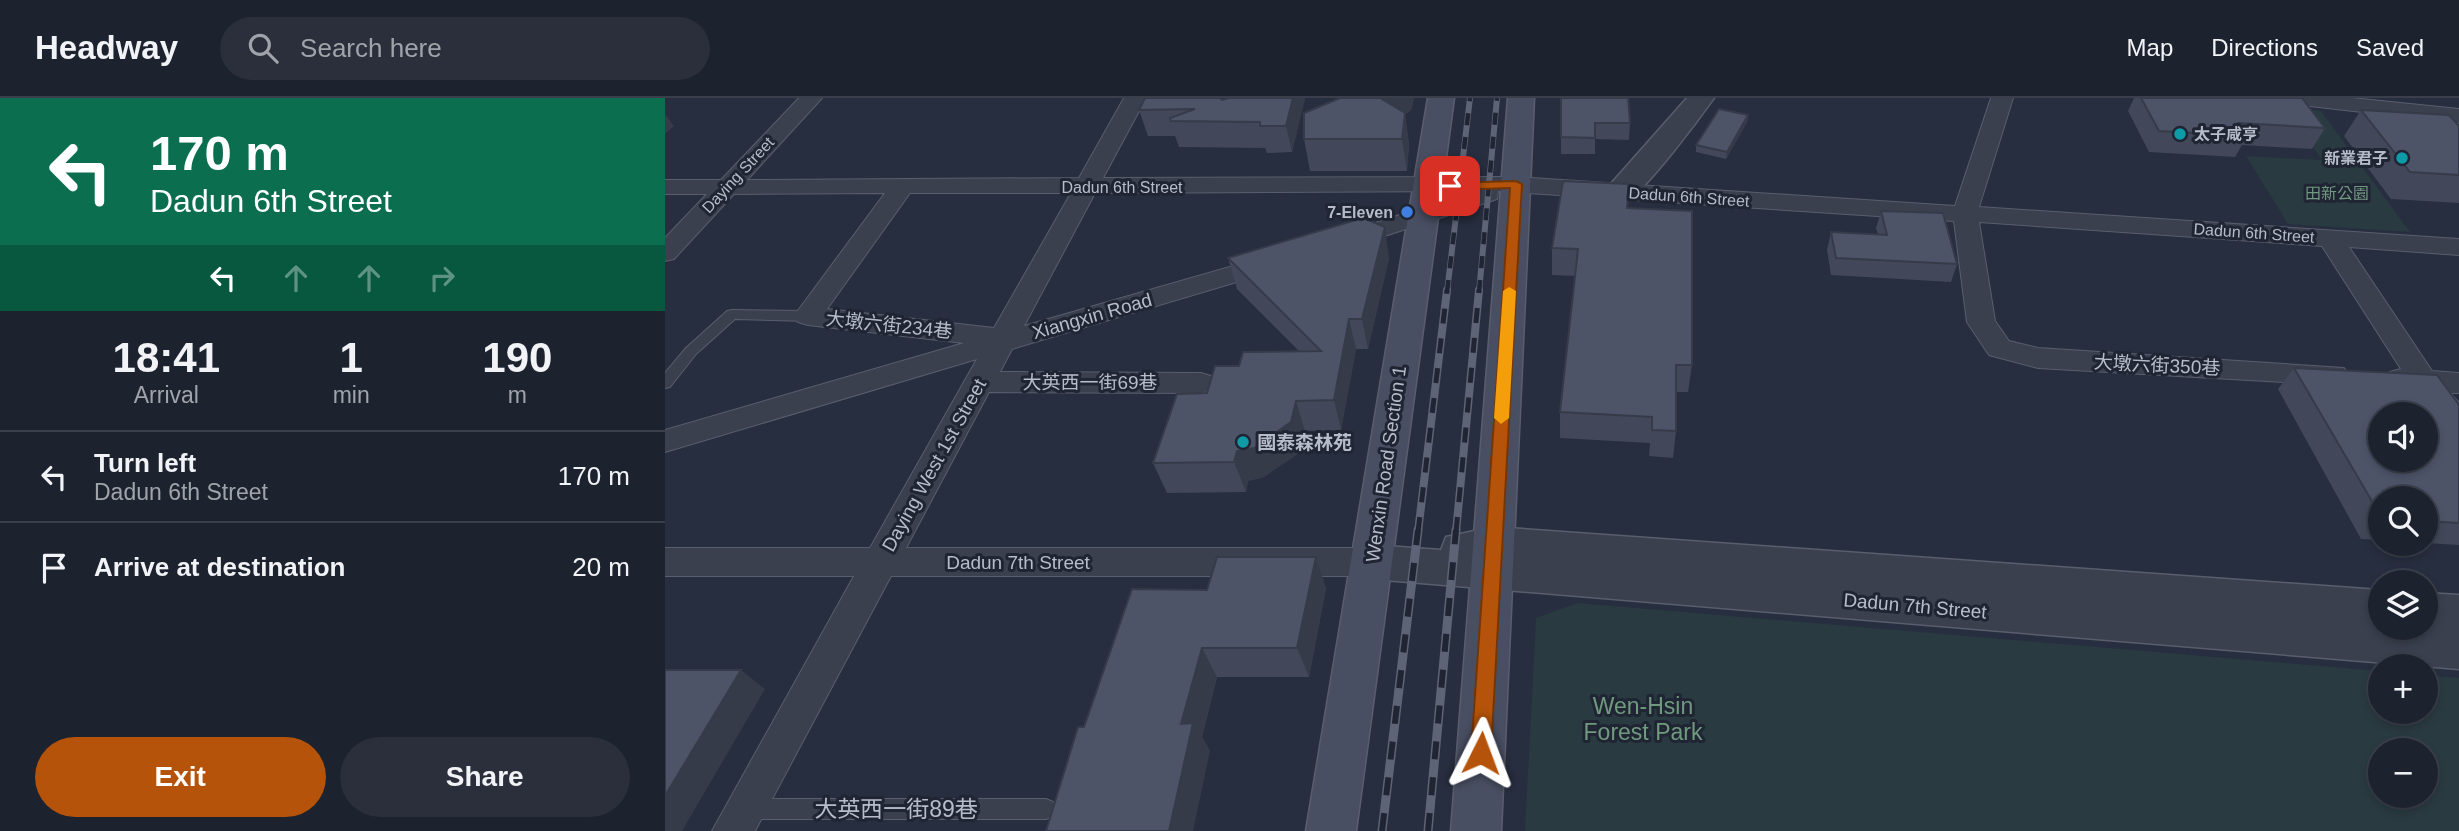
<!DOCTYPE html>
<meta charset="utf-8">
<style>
:root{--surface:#1d222f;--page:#2a2f3b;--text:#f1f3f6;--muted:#a0a4aa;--line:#3b3f4b;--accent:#b45309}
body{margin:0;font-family:Arial,"Noto Sans TC",sans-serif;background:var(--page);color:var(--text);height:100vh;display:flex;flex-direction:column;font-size:26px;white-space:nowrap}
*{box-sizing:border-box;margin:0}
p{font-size:23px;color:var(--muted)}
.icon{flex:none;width:38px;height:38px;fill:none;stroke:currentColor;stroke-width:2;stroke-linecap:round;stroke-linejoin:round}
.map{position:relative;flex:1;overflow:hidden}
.sheet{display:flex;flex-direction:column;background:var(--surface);width:665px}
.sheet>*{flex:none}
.banner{background:#0b6e4f;color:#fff;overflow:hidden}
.buttons{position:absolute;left:1703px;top:304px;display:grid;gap:14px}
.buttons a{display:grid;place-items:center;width:70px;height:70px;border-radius:50%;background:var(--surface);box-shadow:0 4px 10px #0003,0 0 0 2px var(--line);font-size:35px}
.pin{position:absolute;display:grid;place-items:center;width:60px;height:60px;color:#fff;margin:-30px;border-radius:14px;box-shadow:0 4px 10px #0006}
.me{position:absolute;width:77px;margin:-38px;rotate:3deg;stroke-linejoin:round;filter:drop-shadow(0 0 5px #0008)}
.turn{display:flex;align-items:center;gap:24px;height:147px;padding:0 35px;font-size:32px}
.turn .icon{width:91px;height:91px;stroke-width:2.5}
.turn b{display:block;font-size:49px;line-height:60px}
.lanes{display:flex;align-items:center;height:66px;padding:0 35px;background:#0003;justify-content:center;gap:35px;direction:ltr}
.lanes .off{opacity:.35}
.eta{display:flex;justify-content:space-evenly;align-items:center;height:119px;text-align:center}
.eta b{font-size:42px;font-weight:700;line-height:49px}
.action{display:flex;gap:14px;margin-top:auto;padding:14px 35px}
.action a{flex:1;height:80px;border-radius:42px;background:var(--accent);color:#fff;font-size:28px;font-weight:700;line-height:80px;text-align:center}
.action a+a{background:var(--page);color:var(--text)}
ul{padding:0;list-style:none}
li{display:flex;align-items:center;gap:21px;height:91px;padding:0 35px;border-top:2px solid var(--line)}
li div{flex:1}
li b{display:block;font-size:26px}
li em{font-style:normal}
header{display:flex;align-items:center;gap:42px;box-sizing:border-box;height:98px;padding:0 35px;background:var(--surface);border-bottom:2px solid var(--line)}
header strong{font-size:33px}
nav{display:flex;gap:38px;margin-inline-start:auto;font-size:24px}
.search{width:490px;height:63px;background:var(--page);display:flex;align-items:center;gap:18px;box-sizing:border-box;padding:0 24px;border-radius:38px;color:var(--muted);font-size:26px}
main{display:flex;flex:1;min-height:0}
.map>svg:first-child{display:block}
</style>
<header>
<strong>Headway</strong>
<div class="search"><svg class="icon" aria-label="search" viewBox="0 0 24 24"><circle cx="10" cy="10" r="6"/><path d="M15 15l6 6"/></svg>Search here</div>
<nav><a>Map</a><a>Directions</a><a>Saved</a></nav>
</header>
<main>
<section class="sheet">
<div class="banner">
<div class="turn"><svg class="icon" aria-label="left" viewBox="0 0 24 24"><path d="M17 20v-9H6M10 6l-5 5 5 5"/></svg><div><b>170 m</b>Dadun 6th Street</div></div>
<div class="lanes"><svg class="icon" aria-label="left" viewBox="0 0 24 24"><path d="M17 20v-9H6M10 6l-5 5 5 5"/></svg><svg class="icon off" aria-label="ahead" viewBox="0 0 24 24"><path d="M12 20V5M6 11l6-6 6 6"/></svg><svg class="icon off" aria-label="ahead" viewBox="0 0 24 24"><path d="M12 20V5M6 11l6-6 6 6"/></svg><svg class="icon off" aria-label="right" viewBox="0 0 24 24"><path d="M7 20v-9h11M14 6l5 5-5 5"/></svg></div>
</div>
<div class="eta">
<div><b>18:41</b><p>Arrival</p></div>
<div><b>1</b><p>min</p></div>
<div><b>190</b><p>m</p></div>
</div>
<ul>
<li><svg class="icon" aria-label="left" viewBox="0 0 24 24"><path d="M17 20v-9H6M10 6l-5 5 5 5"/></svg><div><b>Turn left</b><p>Dadun 6th Street</p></div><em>170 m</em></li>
<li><svg class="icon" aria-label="arrive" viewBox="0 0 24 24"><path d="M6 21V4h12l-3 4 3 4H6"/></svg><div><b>Arrive at destination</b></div><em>20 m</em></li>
</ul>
<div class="action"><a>Exit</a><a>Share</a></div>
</section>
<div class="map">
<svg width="1794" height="733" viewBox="0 0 1794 733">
<rect width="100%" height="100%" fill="#272e3f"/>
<g fill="#293a40" fill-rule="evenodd">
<polygon points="1621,10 1656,13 1745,134 1623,126 1581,58 1657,62"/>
<path d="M912,505l803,68v41h45l1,-37 33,3v153h-934l11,-213zM1715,653h45v45h-45z"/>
</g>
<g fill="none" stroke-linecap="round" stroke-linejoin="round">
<g stroke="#595e6d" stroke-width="2">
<g id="service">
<polygon points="67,212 143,213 150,218 143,223 70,221 31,256 5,289 0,290 0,275 21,250 62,213"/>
<polygon points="82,701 381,701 388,704 391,711 388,718 381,721 82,721 75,718 72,711 75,704"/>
</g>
</g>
<g stroke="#595e6d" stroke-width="2">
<g id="minor">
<path d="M134,0h23l-75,82 332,-2 45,-80h22l-43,80 413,-1 439,29 36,-108h22l-34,109 480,32v16l-110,-8 83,124 27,2v20h-9l9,10v32l-11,-3 -33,-42 -25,-4 -5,-7 5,-7 11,-3 -79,-123 -343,-24 16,99 14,20 29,7 306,20 5,7 -5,7 -10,3 -296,-17 -49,-13 -22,-33 -13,-101 -456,-30 -1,8 -152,50 -9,-3 -4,-5 4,-5 136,-45 -377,2 -71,133 251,-72 9,2 4,6 -4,6 -272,81 -12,23 201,1 10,3 5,7 -5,7 -10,3 -212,-1 -83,156h466l12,4 5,10 -5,10 -12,4h-481l-136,255h-43l142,-255h-189v-28h205l107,-189 -312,93v-22l299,-87 -156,-18 -10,-3 -4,-6 91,-123 -151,1 -60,65 -9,2v-23l42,-44h-42v-14h56zM245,95h161l-77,135 -167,-19z"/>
<polygon points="1616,0 1687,0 1794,11 1794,25 1627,6"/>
</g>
</g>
<g stroke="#595e6d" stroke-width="3">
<g id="tertiary">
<path d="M1022,0h27c-15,21 -65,88 -84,100 -7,4 -14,2 -21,0l-5,-6 5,-6z"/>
<polygon points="828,429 1715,492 1715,530 1760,530 1760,495 1794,497 1794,571 707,481 692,476 686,464 692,452 707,447 776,452 781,439"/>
</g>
</g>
<g stroke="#595e6d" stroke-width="3">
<g id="secondary">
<polygon points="763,0 789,0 691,733 641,733"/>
<polygon points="843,0 869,0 836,733 786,733"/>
</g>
</g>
<use href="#service" fill="#3b404f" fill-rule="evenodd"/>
<use href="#minor" fill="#3b404f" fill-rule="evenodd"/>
<use href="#tertiary" fill="#3b404f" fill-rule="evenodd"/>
<use href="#secondary" fill="#494f62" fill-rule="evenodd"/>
<g stroke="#5d6476" stroke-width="6">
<g id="rail-far2">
<polyline points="782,194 805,0"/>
<polyline points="814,194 832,0"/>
</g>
</g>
<g stroke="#5d6476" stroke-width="8">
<g id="rail-far1">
<polyline points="753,434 782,192"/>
<polyline points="791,434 814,192"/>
</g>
</g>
<g stroke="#5d6476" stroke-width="9">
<g id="rail">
<polyline points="717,733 753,432"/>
<polyline points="763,733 791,432"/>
</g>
</g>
<use href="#rail-far2" stroke="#202534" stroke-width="4.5" stroke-dasharray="12" stroke-linecap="butt"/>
<use href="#rail-far1" stroke="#202534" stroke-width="5" stroke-dasharray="15" stroke-linecap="butt"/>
<use href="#rail" stroke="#202534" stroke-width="6" stroke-dasharray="18" stroke-linecap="butt"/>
</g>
<g fill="#424859">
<polygon points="640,0 627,54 602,55 600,50 514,49 510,38 483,38 474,12 557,2"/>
<polygon points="675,0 749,0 746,12 740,16 744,46 742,73 645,73 639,41"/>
<polygon points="896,0 965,25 964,42 930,41 930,56 896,56"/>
<polygon points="1469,0 1637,0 1660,30 1647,51 1577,47 1570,59 1484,54 1463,13"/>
<polygon points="1696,12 1794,28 1794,105 1726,101 1679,38"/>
<polygon points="1083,17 1082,24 1061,61 1031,54 1031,47"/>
<polygon points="963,110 1027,267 1023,294 1011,294 1011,333 1008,360 984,358 985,345 895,340 895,314 910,178 887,177 887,150"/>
<polygon points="1216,113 1292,166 1286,184 1166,177 1162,152 1166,134 1213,136 1211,130"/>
<polygon points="563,160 724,160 703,251 691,251 676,332 640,333 635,354 599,379 583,383 581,394 502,395 488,365 542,295 574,268 634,253 572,191"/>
<polygon points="1629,270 1794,307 1794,447 1760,445 1760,401 1715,401 1715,442 1696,441 1613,291"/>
<polygon points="661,490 644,579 552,579 537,639 545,653 419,629 542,492"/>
</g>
<g fill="#363b49">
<polygon points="628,0 640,0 627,54 621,28"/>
<polygon points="713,0 749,0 746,12 740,16 744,46 742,73 737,41"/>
<polygon points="0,16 9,28 0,36"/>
<polygon points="1083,17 1082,24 1061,61 1062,54"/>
<polygon points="720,129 724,160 703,251 697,221"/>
<polygon points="684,221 691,251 676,332 669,302"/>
<polygon points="631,303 640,333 635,354 599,379 583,383 581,394 569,364 572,353"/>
<polygon points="651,459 661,490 644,579 632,550"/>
<polygon points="537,550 552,579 537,639 545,653 528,733 504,733 516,626"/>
<polygon points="76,572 100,591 17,733 0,733 0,698"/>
</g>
<g fill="#4d5468" stroke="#363b49" stroke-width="2" fill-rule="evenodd">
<polygon points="480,0 555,0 557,2 564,0 628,0 621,28 595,28 595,24 506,23 505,20 530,11 474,12"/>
<polygon points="675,0 715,0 740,15 737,41 639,41 639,15"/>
<polygon points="896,0 963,0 965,25 930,25 930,40 896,39"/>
<polygon points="1476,0 1637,0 1660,30 1574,25 1582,38 1494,33"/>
<polygon points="1054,11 1083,17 1062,54 1031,47"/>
<polygon points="1696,12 1784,17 1794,28 1794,77 1745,74"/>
<polygon points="898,83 964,86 962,110 1027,113 1027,267 1011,267 1011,333 987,332 987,319 895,314 913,151 887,150"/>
<polygon points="1216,113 1278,115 1292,166 1171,160 1166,134 1222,137"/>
<polygon points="698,120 720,129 697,221 684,221 669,302 631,303 626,324 589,350 572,353 569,364 488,365 512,296 542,295 550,268 574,268 578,254 656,253 563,160"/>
<path d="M1629,270l143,7 22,30v118l-34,-2v-22h-45v16zM1715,317h45v45h-45z"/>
<polygon points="552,459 651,459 632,550 537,550 516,626 528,625 504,733 381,733 413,629 419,629 467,491 542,492"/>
<polygon points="0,572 76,572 0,698"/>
</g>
<polygon fill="#b45309" stroke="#753606" stroke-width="2" points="851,83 857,86 826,655 823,662 816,664 809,662 806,655 845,90 785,92 779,88 785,85"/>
<polygon fill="#f59e0b" points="844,189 851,193 844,320 836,326 829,320 838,193"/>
<g fill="#0f9aa8" stroke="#202534" stroke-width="2.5">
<circle cx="1515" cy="36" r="7"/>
<circle cx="1737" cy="60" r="7"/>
<circle cx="578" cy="344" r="7"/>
</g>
<circle fill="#3f7fe0" stroke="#202534" stroke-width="2.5" cx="742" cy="114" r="7"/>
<g text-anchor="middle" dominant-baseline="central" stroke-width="6" stroke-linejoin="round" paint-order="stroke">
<g font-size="16" font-weight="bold" fill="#b7bcca" stroke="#202534" text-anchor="end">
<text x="1529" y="36" text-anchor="start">太子咸亨</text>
<text x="1723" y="60">新業君子</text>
<text x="728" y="114">7-Eleven</text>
</g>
<g font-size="16" fill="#b7bcca" stroke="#202534">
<text transform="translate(73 77) rotate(-47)">Daying Street</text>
<text x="457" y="89">Dadun 6th Street</text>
<text transform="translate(1024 99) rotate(4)">Dadun 6th Street</text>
<text transform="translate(1589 135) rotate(4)">Dadun 6th Street</text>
</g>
<g font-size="16" fill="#70997f" stroke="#202534">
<text x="1672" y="95">田新公園</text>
</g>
<g font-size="19" fill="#b7bcca" stroke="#202534">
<text transform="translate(427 218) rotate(-16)">Xiangxin Road</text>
<text transform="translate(224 227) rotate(6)">大墩六街234巷</text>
<text transform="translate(1492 267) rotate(3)">大墩六街350巷</text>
<text x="425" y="284">大英西一街69巷</text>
<text transform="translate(721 366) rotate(-82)">Wenxin Road Section 1</text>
<text transform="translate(269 367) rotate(-61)">Daying West 1st Street</text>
<text x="353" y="464">Dadun 7th Street</text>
<text transform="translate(1250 508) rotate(5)">Dadun 7th Street</text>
</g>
<g font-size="19" font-weight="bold" fill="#b7bcca" stroke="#202534" text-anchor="start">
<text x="592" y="344">國泰森林苑</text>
</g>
<g font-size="23" fill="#70997f" stroke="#202534">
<text x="978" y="608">Wen-Hsin<tspan x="978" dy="26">Forest Park</tspan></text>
</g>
<g font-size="23" fill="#b7bcca" stroke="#202534">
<text x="231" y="711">大英西一街89巷</text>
</g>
</g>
</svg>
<div class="buttons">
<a><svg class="icon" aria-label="sound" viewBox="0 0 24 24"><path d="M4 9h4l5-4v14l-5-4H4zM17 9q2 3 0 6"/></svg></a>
<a><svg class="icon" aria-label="search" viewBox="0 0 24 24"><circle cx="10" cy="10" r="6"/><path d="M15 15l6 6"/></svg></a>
<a><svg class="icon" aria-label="layers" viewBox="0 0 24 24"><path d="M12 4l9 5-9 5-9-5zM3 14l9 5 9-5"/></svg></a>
<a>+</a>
<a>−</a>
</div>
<div class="pin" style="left:785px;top:88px;background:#d93025"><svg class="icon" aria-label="arrive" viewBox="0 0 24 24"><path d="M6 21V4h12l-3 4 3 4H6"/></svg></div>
<svg class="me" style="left:816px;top:655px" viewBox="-20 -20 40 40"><path d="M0-17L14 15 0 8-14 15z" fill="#b45309" stroke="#fff" stroke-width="4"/></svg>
</div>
</main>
